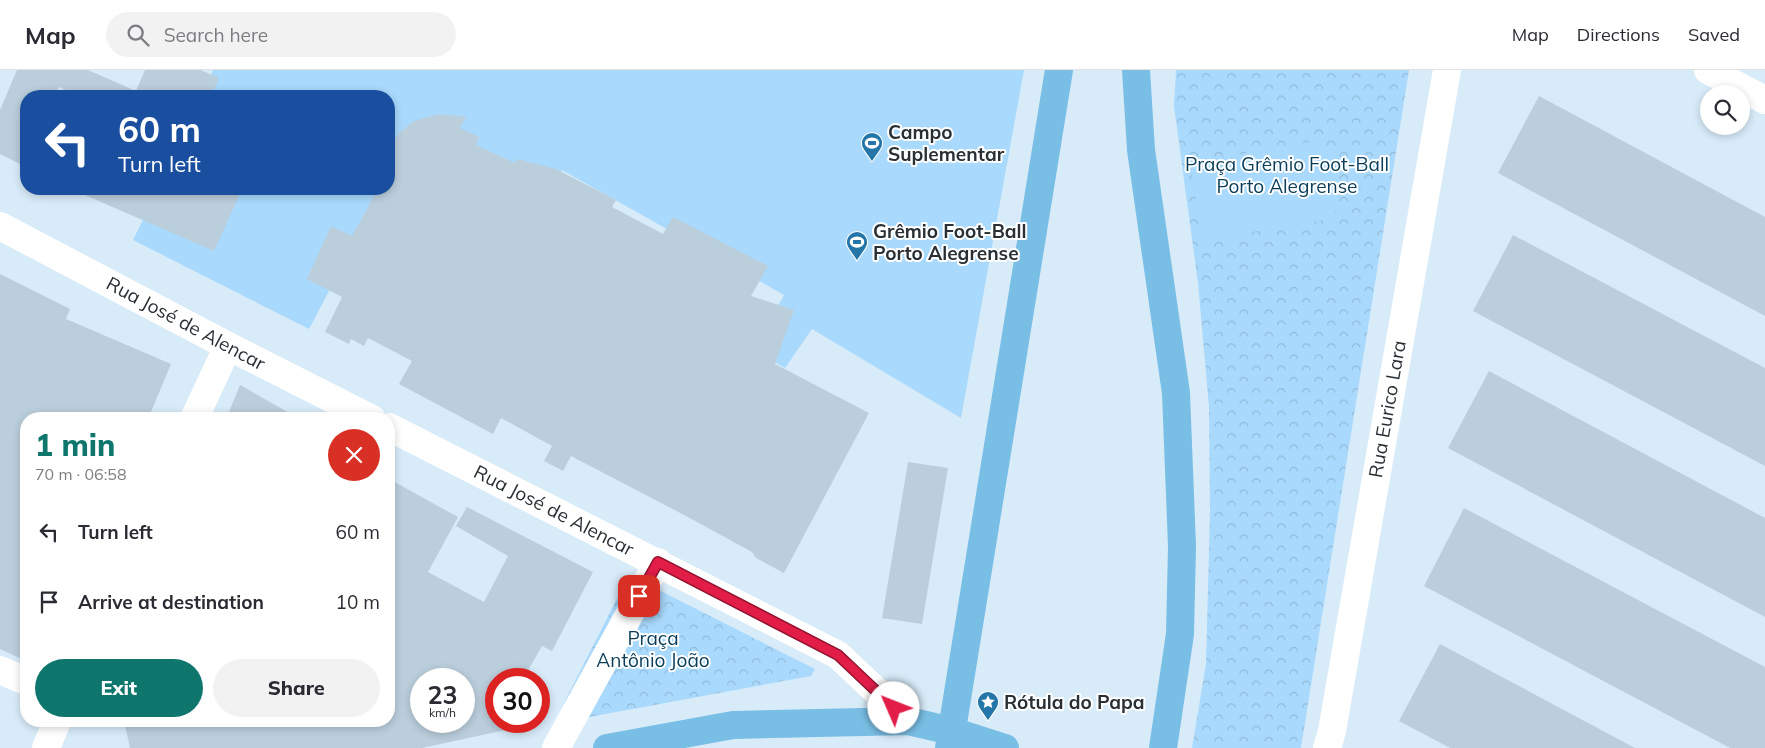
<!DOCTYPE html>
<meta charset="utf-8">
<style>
:root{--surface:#fff;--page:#f2f2f3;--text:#2b2b33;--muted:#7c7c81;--line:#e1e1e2;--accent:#0f766e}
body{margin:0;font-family:Mulish,sans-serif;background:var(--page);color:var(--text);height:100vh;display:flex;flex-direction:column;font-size:19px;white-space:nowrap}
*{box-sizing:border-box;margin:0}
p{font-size:16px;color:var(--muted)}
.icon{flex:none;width:28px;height:28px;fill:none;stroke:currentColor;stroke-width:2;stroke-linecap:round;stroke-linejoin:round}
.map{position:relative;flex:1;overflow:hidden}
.side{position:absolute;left:20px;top:342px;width:375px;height:315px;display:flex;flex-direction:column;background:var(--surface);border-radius:20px;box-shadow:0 2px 8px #0003}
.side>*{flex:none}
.hud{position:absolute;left:20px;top:20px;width:375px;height:105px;border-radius:20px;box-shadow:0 2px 8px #0003;background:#1a4fa0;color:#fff;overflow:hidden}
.buttons{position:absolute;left:1700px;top:15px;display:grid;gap:10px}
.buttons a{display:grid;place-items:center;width:50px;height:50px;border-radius:50%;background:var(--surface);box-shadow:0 2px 8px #0003;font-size:25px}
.speed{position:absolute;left:410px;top:598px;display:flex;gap:10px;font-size:25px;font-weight:700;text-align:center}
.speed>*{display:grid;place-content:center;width:65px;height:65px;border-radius:50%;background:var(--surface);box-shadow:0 2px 8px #0003;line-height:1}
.speed small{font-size:12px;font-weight:400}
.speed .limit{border:8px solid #d22;background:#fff;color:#111}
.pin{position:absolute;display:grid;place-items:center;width:42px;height:42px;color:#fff;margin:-21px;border-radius:10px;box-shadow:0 2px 8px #0006}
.me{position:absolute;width:55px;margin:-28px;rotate:314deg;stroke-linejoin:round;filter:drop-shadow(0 0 4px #0008)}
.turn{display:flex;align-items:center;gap:18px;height:105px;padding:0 15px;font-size:22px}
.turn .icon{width:65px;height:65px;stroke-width:2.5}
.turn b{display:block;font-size:35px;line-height:42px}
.round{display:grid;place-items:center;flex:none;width:52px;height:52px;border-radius:26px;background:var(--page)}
.headline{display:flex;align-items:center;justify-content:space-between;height:85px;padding:0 15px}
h1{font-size:30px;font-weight:800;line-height:38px;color:var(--accent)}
.primary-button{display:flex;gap:10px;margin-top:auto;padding:10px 15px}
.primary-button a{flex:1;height:58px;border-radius:30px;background:var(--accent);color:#fff;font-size:20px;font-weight:800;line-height:58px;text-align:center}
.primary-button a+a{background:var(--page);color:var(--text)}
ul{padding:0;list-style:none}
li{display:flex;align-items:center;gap:15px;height:70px;padding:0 15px}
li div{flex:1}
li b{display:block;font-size:19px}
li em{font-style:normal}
header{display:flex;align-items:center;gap:30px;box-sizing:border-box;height:70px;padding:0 25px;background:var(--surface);border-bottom:1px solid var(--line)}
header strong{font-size:24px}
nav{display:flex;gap:28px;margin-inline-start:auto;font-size:18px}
.search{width:350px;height:45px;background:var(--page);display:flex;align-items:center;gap:12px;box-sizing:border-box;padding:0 18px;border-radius:28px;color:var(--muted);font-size:19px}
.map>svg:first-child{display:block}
</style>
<header>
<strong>Map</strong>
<div class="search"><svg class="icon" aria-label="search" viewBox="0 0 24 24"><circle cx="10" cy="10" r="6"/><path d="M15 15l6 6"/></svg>Search here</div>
<nav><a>Map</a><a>Directions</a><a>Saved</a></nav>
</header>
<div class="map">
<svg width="1765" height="678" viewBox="0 0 1765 678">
<defs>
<pattern id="park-crowns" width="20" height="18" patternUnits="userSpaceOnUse" patternTransform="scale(1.25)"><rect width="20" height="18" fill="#a9d9fc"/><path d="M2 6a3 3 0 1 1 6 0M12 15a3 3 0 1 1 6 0" fill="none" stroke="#91bbd9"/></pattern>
</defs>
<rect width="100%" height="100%" fill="#d8ebf9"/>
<g fill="url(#park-crowns)">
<polygon points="1176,0 1409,0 1301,678 1192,678 1206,594 1210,442 1209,337 1198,213 1174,36"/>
<polygon points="629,505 815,599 811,606 584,648 564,633"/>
</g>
<g fill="#a9d9fc">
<polygon points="213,0 1024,0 961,348 812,259 785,298 754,280 784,225 562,100 536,158 397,92 389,108 389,26 201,26"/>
<polygon points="1322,70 1336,148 1203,170 1190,93"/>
<polygon points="158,119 383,119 309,259 133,170"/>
</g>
<g fill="#bbcedc" fill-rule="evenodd">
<polygon points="17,0 88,0 136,21 145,0 201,0 219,8 211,26 78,26 59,17 54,26 26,26 26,97 0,84 0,40"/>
<polygon points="1539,26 1765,147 1765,246 1498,103"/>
<polygon points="439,44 466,47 460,58 479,67 476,75 515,93 517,89 556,99 616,130 612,137 663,164 673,147 768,196 751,226 794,240 775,294 869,343 784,503 756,488 752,482 686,446 571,386 563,401 544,391 552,376 501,348 493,364 399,314 412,291 368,268 364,276 351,269 349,274 325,262 342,227 307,209 331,156 352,166 378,119 389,119 389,77 400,62 414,51"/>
<polygon points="71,119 242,119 214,181"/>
<polygon points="1513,165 1765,298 1765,396 1473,241"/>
<polygon points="0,204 70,239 66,249 171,294 148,349 26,349 26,591 0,579"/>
<polygon points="1489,301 1765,448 1765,547 1448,378"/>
<polygon points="240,315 300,349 226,349"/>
<polygon points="908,392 948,398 922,554 882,548"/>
<path d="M389,409l69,38 -30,55 56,30 24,-46 -52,-30 11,-19 126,65 -41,79 -10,-5 -19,33h-27v42h32l1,4 -107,23h-292l-6,-27h265zM421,609h43v42h-43z"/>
<polygon points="1464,438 1765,597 1765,678 1730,678 1424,516"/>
<polygon points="1440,574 1635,678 1450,678 1399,651"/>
</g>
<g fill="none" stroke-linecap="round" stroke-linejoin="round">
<g stroke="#fff" stroke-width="28">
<polyline points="1708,0 1765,30"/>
<polyline points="0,156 228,276 372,349"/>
<polyline points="194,349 228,276"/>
<polyline points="389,357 838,585 908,651"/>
<polyline points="0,600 26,611"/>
<polyline points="46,678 57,651"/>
<polyline points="556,678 658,492"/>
<polyline points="1327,678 1332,661 1447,0"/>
</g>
<g stroke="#79bee5" stroke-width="28">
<polyline points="1136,0 1141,80 1176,323 1182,476 1180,564 1163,678"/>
<polyline points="607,678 733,655 908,651 952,661 1005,678"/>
<polyline points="949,678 1059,0"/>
</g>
</g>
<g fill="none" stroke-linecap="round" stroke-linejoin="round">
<g stroke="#92132f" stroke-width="12">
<polyline id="route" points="639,526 658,492 838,585 894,638"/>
</g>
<use href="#route" stroke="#e11d48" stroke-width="9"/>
</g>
<defs>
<g id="stadium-pin" transform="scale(1.125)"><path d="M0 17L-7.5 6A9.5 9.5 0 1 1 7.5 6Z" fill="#2376a7" stroke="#fff"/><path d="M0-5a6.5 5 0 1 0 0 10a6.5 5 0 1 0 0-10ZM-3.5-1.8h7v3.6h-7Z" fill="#fff"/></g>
<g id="sight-pin" transform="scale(1.125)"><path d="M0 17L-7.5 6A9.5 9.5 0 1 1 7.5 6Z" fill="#2376a7" stroke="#fff"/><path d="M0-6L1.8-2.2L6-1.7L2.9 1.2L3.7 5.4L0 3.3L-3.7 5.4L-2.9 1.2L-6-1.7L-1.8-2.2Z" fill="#fff"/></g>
</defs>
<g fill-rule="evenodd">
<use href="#stadium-pin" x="872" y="73"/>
<use href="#stadium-pin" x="857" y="172"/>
<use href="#sight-pin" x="988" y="632"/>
</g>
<g text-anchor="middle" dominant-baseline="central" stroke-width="4" stroke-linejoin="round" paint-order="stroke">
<g font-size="19" font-weight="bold" fill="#293035" stroke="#fff" text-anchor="start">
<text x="888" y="62">Campo<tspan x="888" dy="22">Suplementar</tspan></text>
<text x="873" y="161">Grêmio Foot-Ball<tspan x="873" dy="22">Porto Alegrense</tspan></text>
<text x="1004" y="632">Rótula do Papa</text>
</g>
<g font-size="19" fill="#093d5a" stroke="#fff">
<text x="1287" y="94">Praça Grêmio Foot-Ball<tspan x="1287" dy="22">Porto Alegrense</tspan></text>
<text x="653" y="568">Praça<tspan x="653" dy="22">Antônio João</tspan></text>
</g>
<g font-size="19" fill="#293035" stroke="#fff">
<text transform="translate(186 253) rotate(28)">Rua José de Alencar</text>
<text transform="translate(1387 339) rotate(-80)">Rua Eurico Lara</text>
<text transform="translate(554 440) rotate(27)">Rua José de Alencar</text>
</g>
</g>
</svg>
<div class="buttons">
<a><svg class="icon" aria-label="search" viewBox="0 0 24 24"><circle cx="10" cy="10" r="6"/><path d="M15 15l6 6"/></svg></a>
</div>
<div class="speed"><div>23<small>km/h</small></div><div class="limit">30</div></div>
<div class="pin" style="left:639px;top:526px;background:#d93025"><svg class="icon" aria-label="arrive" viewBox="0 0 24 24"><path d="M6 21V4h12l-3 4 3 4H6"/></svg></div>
<svg class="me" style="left:894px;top:638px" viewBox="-20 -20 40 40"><circle r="19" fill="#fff"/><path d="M0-13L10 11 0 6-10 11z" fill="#e11d48"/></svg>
<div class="hud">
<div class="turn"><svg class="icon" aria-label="left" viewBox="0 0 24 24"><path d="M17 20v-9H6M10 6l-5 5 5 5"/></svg><div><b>60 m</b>Turn left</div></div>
</div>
<section class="side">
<div class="headline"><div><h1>1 min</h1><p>70 m · 06:58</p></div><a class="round" style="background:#d93025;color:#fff"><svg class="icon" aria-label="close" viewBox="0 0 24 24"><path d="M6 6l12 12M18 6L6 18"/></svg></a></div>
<ul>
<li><svg class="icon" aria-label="left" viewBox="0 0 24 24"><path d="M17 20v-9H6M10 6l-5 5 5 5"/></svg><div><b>Turn left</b></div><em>60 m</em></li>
<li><svg class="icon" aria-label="arrive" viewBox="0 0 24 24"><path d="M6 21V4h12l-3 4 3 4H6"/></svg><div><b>Arrive at destination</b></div><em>10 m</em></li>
</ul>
<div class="primary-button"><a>Exit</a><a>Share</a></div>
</section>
</div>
